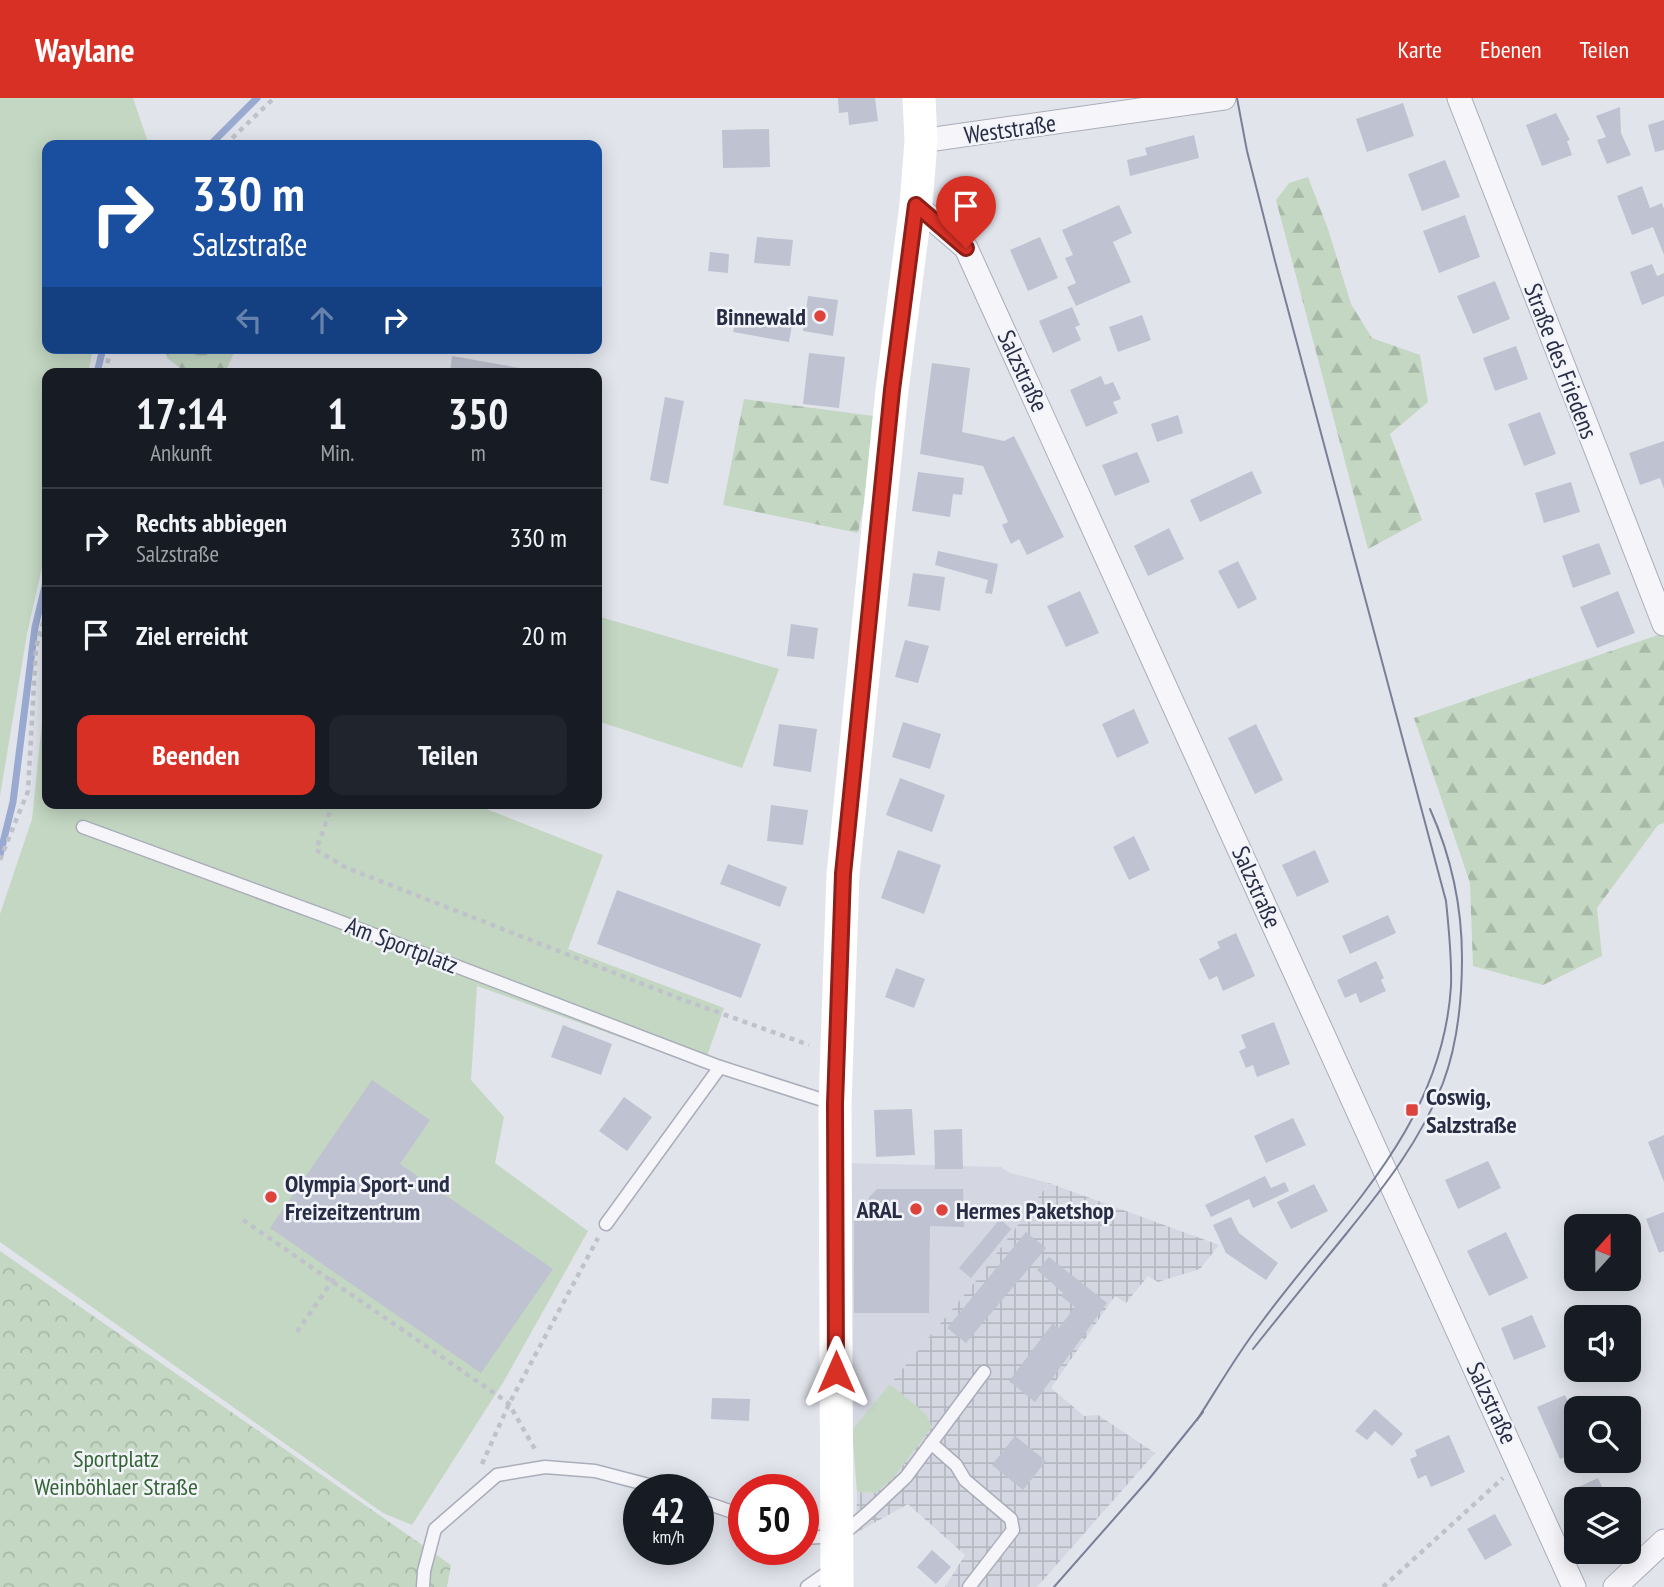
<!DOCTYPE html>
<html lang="de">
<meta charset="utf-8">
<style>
:root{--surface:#171b24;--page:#20242c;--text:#f1f3f6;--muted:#9ea1a6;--line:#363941;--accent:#d93025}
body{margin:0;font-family:"PT Sans Narrow",sans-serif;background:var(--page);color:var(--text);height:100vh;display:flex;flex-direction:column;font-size:26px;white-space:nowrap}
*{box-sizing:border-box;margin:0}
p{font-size:23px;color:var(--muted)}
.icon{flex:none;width:38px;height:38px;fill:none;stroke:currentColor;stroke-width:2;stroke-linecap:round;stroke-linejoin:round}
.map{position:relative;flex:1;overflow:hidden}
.side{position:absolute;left:42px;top:270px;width:560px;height:441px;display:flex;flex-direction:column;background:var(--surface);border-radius:14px;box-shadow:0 4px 18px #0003}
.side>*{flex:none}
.hud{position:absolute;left:42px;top:42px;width:560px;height:214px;border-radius:14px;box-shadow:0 4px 18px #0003;background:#1a4fa0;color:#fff;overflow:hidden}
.needle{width:46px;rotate:21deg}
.fabs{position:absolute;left:1564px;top:1116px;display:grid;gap:14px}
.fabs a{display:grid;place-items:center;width:77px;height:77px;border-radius:14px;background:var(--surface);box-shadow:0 4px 18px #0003;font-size:35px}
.speed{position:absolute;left:623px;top:1376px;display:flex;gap:14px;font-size:35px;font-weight:700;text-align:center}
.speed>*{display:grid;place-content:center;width:91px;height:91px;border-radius:50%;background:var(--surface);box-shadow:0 4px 18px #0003;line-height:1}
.speed small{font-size:18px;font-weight:400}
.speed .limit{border:10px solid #d22;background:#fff;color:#111}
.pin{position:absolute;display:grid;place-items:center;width:60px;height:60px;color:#fff;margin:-72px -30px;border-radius:50% 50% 50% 0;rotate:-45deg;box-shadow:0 0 7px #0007}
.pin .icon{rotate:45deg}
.me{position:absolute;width:77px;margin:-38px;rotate:0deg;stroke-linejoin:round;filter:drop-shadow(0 0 5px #0008)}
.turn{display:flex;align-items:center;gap:24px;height:147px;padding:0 35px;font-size:32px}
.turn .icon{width:91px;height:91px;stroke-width:2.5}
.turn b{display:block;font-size:49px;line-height:60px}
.lanes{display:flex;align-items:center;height:66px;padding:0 35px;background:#0003;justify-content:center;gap:35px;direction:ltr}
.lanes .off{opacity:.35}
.eta{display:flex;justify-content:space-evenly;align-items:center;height:119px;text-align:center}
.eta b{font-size:42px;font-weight:700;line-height:49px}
.primary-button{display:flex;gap:14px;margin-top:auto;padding:14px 35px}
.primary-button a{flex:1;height:80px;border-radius:14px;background:var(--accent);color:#fff;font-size:28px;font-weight:700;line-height:80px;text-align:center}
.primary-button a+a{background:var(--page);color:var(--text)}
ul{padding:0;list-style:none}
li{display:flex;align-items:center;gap:21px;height:98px;padding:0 35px;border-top:2px solid var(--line)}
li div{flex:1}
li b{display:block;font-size:26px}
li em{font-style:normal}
header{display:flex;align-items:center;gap:42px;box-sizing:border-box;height:98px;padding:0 35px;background:var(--accent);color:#fff}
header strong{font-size:33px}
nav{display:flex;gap:38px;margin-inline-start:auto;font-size:24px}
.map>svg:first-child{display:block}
</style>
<header>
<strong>Waylane</strong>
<nav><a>Karte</a><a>Ebenen</a><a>Teilen</a></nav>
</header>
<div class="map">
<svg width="1664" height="1489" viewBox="0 0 1664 1489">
<defs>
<pattern id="industrial-grid" width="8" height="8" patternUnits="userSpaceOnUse" patternTransform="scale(1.75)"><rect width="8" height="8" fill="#d4d6e1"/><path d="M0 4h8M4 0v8" fill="none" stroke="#b6b8c2"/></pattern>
<pattern id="forest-firs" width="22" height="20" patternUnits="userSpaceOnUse" patternTransform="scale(1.75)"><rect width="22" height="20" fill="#c3d7c2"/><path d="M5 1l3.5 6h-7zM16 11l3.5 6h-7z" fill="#a8b9a8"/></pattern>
<pattern id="park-crowns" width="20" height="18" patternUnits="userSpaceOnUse" patternTransform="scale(1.75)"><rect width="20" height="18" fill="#c3d7c2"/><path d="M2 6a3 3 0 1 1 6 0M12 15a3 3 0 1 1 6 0" fill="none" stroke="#a8b9a8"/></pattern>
</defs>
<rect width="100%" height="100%" fill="#e2e4ec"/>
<polygon fill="#d4d6e1" points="849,1065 1001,1069 1010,1075 1049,1085 979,1179 852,1332"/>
<polygon fill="url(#industrial-grid)" points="1049,1085 1219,1147 1200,1171 1158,1184 1148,1178 1126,1205 1115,1198 1051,1290 1084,1318 1098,1317 1155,1355 1037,1489 945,1489 965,1457 908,1406 856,1435 857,1394 876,1395 893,1380 932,1329 926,1316 890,1286 979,1179"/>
<g fill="#c3d7c2">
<polygon points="0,0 133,0 149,47 47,47 47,250 93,250 88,275 47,275 47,447 27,536 0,698"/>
<polygon points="597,518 779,571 742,670 597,623"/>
<polygon points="47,576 47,705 471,705 603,757 568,851 724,910 703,969 477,888 471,982 504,1019 495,1065 588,1133 504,1283 412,1427 383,1415 0,1144 0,816 32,721"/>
<polygon points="890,1286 926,1316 932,1329 893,1380 876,1395 857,1394 852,1332"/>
</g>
<g fill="url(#forest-firs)">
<polygon points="1308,79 1328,131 1351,206 1372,240 1420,257 1428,304 1390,336 1422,422 1368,451 1276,102 1289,85"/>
<polygon points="166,250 236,250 225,275 187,275 167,260"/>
<polygon points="744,301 881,319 858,435 723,407"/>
<polygon points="1664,535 1664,725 1658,727 1597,810 1602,858 1543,887 1473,868 1470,785 1414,620"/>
</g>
<polygon fill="url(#park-crowns)" points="0,1153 451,1467 447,1489 0,1489"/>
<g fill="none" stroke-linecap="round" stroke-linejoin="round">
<g stroke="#9aa9d0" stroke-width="7">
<polyline points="210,47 257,0"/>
<polyline points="97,275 103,250"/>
<polyline points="0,757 13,704 35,529 47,480"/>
</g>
</g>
<g fill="#bfc2d0">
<polygon points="838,0 875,0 878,23 849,27 848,14 839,15"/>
<polygon points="1403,5 1414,38 1367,54 1356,21"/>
<polygon points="1620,9 1621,35 1631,57 1607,66 1597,42 1606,39 1596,18"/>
<polygon points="1556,15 1570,42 1567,43 1572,57 1542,68 1526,27"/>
<polygon points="1664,22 1664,52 1655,54 1648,27"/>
<polygon points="769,31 770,69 723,70 722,32"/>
<polygon points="1194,37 1199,60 1130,78 1127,62 1147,57 1145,50"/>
<polygon points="1445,62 1460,99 1422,113 1408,76"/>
<polygon points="1642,88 1650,110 1662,105 1664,111 1664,157 1653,129 1632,137 1617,98"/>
<polygon points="1119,107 1132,135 1113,144 1131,184 1076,208 1067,189 1076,185 1065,160 1073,157 1062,132"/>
<polygon points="1465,117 1480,159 1439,175 1423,133"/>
<polygon points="757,139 793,142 790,168 754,165"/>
<polygon points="1040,139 1058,180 1028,193 1010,152"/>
<polygon points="710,154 729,156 728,175 708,173"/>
<polygon points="1652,166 1657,178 1664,175 1664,198 1642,207 1630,174"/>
<polygon points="1495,183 1510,221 1473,236 1457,198"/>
<polygon points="808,198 838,202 833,238 803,233"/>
<polygon points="1072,209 1080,227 1075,229 1081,242 1053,255 1039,223"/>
<polygon points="737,217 792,227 789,244 733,234"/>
<polygon points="1142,217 1151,242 1118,254 1109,229"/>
<polygon points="1516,248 1528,281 1495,293 1483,260"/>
<polygon points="809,255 845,259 839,310 803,306"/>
<polygon points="452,258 537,273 537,275 450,275"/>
<polygon points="932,265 970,270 962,334 1004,343 1014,338 1064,439 1027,457 1019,441 1011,446 1002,427 1008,424 983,368 920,356"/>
<polygon points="1101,278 1105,287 1113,284 1121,301 1113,304 1118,315 1086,329 1070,292"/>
<polygon points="665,299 684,303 668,386 650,382"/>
<polygon points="1540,314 1556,356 1524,368 1508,326"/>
<polygon points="1178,317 1183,335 1157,344 1151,326"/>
<polygon points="1664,343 1664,391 1660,380 1640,387 1629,355"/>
<polygon points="1137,354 1150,384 1115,398 1102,367"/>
<polygon points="1252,373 1262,395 1200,424 1190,402"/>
<polygon points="918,374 964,380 962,397 953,396 950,419 912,413"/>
<polygon points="1571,384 1580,414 1544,425 1535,395"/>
<polygon points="1169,430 1184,461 1148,478 1134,448"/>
<polygon points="1599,445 1611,476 1573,490 1562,458"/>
<polygon points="938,453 998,466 992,496 985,495 988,482 935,467"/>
<polygon points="1238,463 1257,501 1238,511 1218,473"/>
<polygon points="913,475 945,479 940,513 908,508"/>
<polygon points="1080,493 1099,535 1066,549 1047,508"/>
<polygon points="1618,493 1635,535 1597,550 1580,509"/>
<polygon points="791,526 818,530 814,561 787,558"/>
<polygon points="905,542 929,548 918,585 895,579"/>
<polygon points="1134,611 1149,645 1117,660 1102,626"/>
<polygon points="903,624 941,636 930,671 892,659"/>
<polygon points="779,626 817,631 811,674 773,668"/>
<polygon points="1256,626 1283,682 1255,696 1228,640"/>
<polygon points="900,680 945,697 932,734 886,717"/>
<polygon points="771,707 808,712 803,747 767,743"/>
<polygon points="1134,738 1150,772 1129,782 1113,749"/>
<polygon points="898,752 941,767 924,816 881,800"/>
<polygon points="1315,752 1329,784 1297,799 1282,767"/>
<polygon points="728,766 787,789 780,809 720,786"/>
<polygon points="617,792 761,846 741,900 597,846"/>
<polygon points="1388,817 1396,835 1350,856 1342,838"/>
<polygon points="1236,835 1255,878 1223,893 1217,878 1209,882 1199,861 1220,850 1217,844"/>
<polygon points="1376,863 1384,880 1381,882 1386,893 1360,905 1356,895 1345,900 1337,882"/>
<polygon points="896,870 925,881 914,910 885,899"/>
<polygon points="1274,924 1290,966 1257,979 1253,967 1246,970 1239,953 1246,950 1241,937"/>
<polygon points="563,927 612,946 601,977 551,959"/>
<polygon points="372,982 430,1022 400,1066 553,1171 481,1275 270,1130"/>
<polygon points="624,999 652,1019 627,1053 599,1033"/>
<polygon points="912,1011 915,1057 876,1059 874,1012"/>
<polygon points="1293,1020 1306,1047 1266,1065 1254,1038"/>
<polygon points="962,1031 963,1071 935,1071 934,1032"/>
<polygon points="1664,1037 1664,1084 1648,1044"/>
<polygon points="1488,1063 1501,1090 1458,1111 1445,1082"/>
<polygon points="1265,1078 1271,1090 1285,1084 1289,1093 1253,1110 1249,1101 1211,1119 1205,1107"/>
<polygon points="1314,1086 1328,1113 1291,1131 1277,1104"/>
<polygon points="877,1091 963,1091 964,1129 930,1128 929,1215 854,1215 854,1123 869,1123 869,1099"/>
<polygon points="1664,1114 1664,1153 1659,1155 1646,1121"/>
<polygon points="1231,1119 1239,1135 1278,1165 1266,1182 1226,1155 1213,1127"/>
<polygon points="1000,1121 1011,1131 971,1180 959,1170"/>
<polygon points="1026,1134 1046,1150 966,1245 947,1230"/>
<polygon points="1506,1134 1528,1180 1489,1198 1467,1153"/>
<polygon points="1049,1159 1107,1205 1035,1304 1009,1283 1053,1225 1058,1231 1075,1209 1061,1198 1063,1195 1037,1172"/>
<polygon points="1532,1217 1546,1249 1514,1262 1501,1230"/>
<polygon points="1565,1297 1577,1324 1577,1354 1560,1361 1537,1309"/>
<polygon points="712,1300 750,1301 749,1323 711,1321"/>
<polygon points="1375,1311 1403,1336 1392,1348 1375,1333 1367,1342 1355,1333"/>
<polygon points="1449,1337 1465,1374 1431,1389 1426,1377 1418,1381 1410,1361 1417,1358 1415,1352"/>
<polygon points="1015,1338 1046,1363 1023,1392 992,1367"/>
<polygon points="1598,1380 1608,1402 1577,1402 1572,1392"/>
<polygon points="1495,1416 1512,1447 1485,1462 1467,1431"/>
<polygon points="932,1452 951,1469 936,1486 917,1469"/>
</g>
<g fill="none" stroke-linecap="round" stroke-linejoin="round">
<g stroke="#aaadba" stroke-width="15">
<g id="service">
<polyline points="83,729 325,818 720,969"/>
<polyline points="606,1126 720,969 832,1005"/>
<polyline points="931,1345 956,1367 965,1382 1011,1421 1013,1432 969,1489"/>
<polyline points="698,1402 744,1418"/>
<polyline points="803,1440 837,1438 849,1431 871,1412 906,1379 984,1274"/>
<polyline points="423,1489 424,1473 435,1431 497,1377 545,1369 595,1373 664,1391"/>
<polyline points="807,1489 834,1470"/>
</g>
</g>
<g stroke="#aaadba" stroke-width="25">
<g id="minor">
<polyline points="1459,0 1664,526"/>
<polyline points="921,43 1224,0"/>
<polyline points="916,107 966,150 1574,1489"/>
<polyline points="1615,1489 1664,1443"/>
</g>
</g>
<g stroke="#c0c2cb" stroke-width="4.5" stroke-dasharray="5 5" stroke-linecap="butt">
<polyline points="225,47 274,0"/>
<polyline points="105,275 111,250"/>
<polyline points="40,536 47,539"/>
<polyline points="333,705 316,752 347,770 681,901 809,947"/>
<polyline points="0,762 28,693 36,549 47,512"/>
<polyline points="243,1122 500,1299 509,1306 536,1353"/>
<polyline points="297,1234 337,1176"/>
<polyline points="482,1366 509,1306 598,1140"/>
<polyline points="1383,1489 1503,1380"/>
</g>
<use href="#service" stroke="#f6f6fa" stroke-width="12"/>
<use href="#minor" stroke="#f6f6fa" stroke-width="23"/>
<polyline stroke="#fff" stroke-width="33" points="837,1489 835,1006 843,776 892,292 916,107 921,43 919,0"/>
<g stroke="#7a7f98" stroke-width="2">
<path d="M1253,1251c31,-39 62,-77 93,-115 38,-47 75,-94 97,-151 15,-40 19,-83 19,-125 0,-51 -11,-102 -32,-149"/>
<path d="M1197,1322c20,-31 39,-64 61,-93 79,-109 184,-197 193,-341 1,-28 -2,-56 -5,-85l-171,-640 -28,-110 -10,-53"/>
<polyline points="1054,1489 1149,1381 1203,1314"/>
</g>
</g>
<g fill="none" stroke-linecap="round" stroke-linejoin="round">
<g stroke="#8d1f18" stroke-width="18">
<polyline id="route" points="836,1274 835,1006 843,776 892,292 916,107 966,150"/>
</g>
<use href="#route" stroke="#d93025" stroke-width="12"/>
</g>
<g fill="#dd433b" stroke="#f2f4f9" stroke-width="2.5">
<circle cx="820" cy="218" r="7"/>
<rect x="1405" y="1005" width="14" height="14" rx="3.5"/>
<circle cx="271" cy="1099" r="7"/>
<circle cx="916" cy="1111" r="7"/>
<circle cx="942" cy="1112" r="7"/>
</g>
<g text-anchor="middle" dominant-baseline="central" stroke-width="5" stroke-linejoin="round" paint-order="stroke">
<g font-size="24" fill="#282d46" stroke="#f2f4f9">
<text transform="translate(1010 31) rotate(-8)">Weststraße</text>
<text transform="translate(1561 263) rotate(69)">Straße des Friedens</text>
<text transform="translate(1023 273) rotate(65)">Salzstraße</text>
<text transform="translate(1257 789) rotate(66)">Salzstraße</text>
<text transform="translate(402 847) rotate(21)">Am Sportplatz</text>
<text transform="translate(1492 1305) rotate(65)">Salzstraße</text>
</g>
<g font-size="24" font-weight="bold" fill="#282d46" stroke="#f2f4f9" text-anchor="start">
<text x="806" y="218" text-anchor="end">Binnewald</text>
<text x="1426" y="998">Coswig,<tspan x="1426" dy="28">Salzstraße</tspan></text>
<text x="285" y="1085">Olympia Sport- und<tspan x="285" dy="28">Freizeitzentrum</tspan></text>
<text x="902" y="1111" text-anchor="end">ARAL</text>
<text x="956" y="1112">Hermes Paketshop</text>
</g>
<g font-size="24" fill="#346434" stroke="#f2f4f9">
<text x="116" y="1360">Sportplatz<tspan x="116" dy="28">Weinböhlaer Straße</tspan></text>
</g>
</g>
</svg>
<div class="fabs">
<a><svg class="needle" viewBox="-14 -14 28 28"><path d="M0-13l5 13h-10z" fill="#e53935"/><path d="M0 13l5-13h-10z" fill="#9ea1a6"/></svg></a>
<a><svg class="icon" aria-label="sound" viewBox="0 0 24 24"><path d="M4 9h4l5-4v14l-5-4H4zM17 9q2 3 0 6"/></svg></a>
<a><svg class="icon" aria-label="search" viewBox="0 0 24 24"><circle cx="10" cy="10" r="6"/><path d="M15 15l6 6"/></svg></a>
<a><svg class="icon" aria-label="layers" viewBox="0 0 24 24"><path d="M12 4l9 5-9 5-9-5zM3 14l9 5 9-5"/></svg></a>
</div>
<div class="speed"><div>42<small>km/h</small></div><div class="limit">50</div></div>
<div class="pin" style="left:966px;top:150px;background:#d93025"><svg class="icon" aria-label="arrive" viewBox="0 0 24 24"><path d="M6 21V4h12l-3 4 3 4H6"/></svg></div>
<svg class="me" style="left:836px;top:1274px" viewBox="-20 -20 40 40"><path d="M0-17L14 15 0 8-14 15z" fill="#d93025" stroke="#fff" stroke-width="4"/></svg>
<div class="hud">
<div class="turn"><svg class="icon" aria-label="right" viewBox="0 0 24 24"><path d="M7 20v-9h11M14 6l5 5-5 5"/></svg><div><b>330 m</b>Salzstraße</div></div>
<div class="lanes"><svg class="icon off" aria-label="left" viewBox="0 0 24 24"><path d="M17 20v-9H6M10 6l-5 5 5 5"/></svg><svg class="icon off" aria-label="ahead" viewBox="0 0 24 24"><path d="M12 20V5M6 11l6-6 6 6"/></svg><svg class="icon" aria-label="right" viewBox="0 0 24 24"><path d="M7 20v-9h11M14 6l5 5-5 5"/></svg></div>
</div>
<section class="side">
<div class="eta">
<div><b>17:14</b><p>Ankunft</p></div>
<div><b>1</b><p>Min.</p></div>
<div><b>350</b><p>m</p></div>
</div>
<ul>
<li><svg class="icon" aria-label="right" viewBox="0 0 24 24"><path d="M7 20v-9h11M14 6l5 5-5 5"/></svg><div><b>Rechts abbiegen</b><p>Salzstraße</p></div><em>330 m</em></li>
<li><svg class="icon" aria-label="arrive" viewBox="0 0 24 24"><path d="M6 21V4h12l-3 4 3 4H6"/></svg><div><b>Ziel erreicht</b></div><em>20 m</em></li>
</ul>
<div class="primary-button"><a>Beenden</a><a>Teilen</a></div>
</section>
</div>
